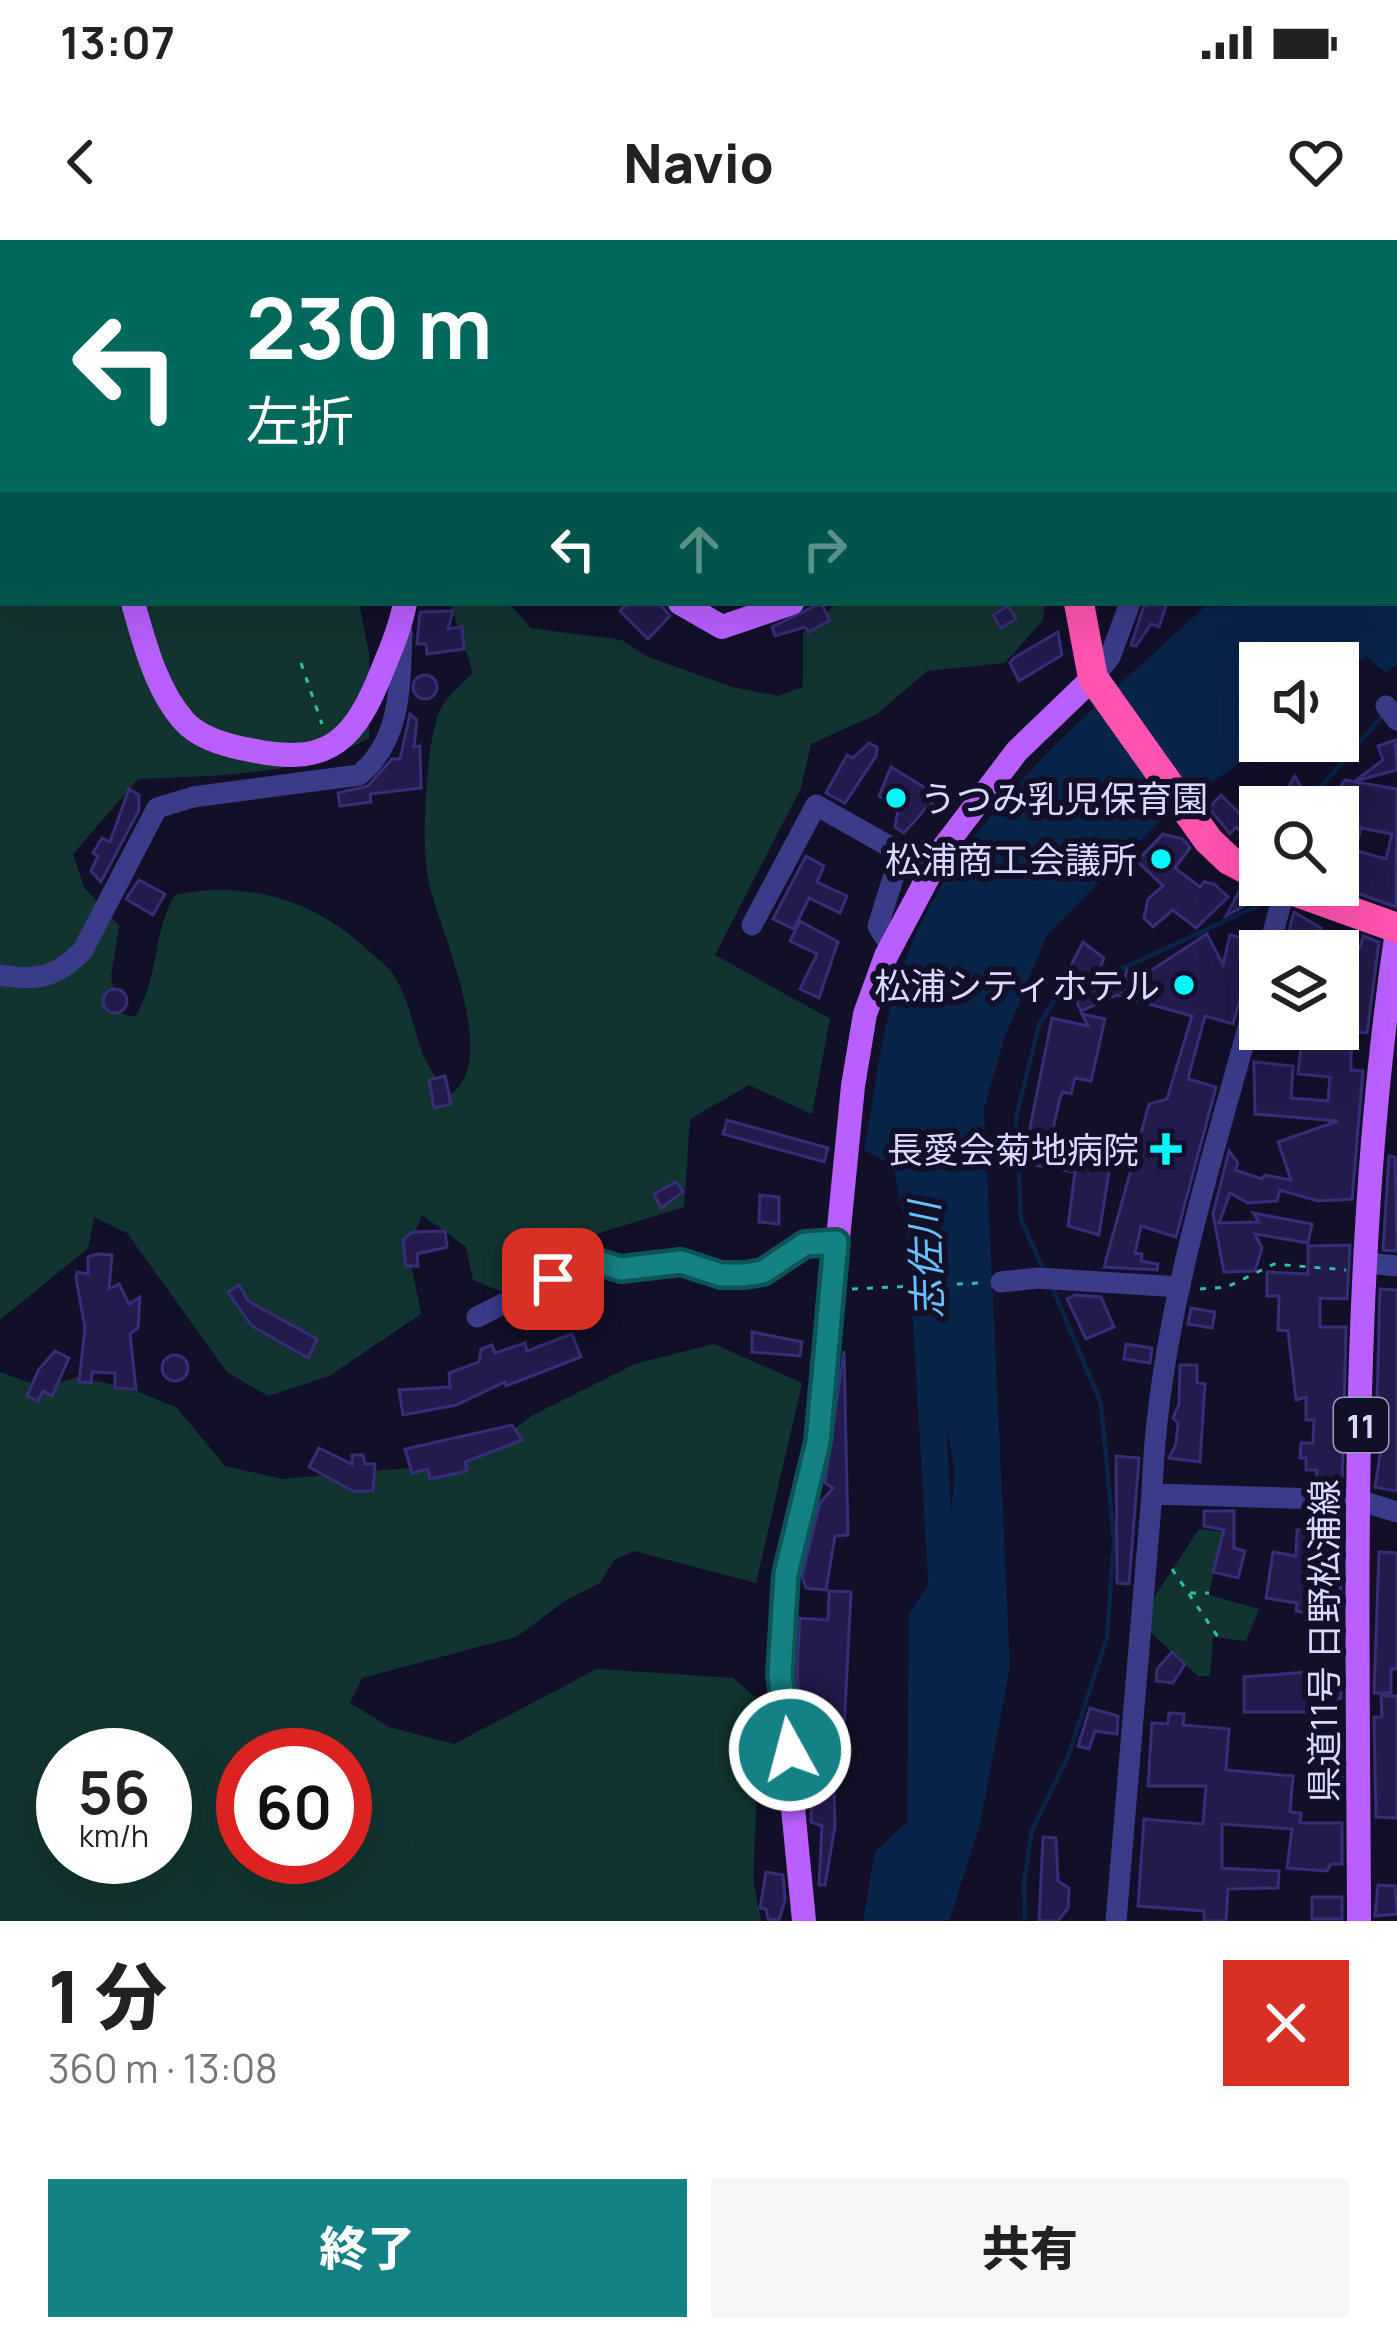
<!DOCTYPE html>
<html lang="ja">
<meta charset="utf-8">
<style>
:root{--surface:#fff;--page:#f6f6f6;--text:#222;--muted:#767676;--accent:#148185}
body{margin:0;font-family:Manrope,"Noto Sans JP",sans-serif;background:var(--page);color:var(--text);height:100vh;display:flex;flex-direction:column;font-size:45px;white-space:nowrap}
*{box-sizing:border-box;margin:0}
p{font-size:39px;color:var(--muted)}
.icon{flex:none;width:66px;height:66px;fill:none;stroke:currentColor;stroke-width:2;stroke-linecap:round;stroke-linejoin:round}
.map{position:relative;height:1681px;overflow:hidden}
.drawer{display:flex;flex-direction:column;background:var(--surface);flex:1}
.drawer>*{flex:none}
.hud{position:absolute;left:0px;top:0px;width:1398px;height:366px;box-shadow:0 12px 48px #0002;background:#00695c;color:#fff;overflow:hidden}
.fabs{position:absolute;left:1239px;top:402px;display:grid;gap:24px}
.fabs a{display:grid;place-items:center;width:120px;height:120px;border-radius:0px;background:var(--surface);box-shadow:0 12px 48px #0002;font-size:60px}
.speed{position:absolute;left:36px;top:1488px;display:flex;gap:24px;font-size:60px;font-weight:700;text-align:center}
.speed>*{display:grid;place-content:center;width:156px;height:156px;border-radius:50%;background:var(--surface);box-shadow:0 12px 48px #0002;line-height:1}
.speed small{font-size:30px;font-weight:400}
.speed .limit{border:18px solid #d22;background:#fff;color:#111}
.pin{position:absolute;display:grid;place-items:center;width:102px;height:102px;color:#fff;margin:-51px;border-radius:24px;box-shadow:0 6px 18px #0006}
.me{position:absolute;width:132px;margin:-66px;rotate:353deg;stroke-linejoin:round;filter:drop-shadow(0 0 9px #0008)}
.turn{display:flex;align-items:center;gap:42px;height:252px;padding:0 48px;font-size:54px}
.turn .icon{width:156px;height:156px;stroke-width:2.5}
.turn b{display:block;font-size:84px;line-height:102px}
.lanes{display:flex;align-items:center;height:114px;padding:0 48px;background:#0003;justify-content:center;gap:60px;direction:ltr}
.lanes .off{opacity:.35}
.round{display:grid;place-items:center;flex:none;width:126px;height:126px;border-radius:0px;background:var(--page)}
.headline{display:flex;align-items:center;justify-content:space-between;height:204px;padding:0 48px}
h1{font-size:72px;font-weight:800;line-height:90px}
.action{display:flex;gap:24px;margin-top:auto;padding:24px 48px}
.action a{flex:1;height:138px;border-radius:0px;background:var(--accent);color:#fff;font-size:48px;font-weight:800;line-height:138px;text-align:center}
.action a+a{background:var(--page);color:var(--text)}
.status{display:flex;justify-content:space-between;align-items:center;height:84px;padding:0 60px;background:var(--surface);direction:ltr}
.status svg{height:33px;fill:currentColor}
header{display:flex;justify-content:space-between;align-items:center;height:156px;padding:0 48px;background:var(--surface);font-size:54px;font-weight:800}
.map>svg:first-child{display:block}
</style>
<div class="status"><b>13:07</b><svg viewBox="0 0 49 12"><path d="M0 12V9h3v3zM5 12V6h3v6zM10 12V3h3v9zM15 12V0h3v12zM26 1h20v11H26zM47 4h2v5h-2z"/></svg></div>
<header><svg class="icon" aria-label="back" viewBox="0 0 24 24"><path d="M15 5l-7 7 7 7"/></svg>Navio<svg class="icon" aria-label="heart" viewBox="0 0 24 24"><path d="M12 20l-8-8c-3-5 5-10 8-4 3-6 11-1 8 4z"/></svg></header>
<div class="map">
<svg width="1397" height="1681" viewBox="0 0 1397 1681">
<rect width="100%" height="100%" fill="#121029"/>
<g fill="#123430" fill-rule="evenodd">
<path d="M0,0h1162l-1159,3v360h356l10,50v85c-69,39 -154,37 -231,41l-65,75 11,33 35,39 -8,50 8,37 16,4c25,-39 17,-85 40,-122 74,-16 142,7 195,57 9,8 21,17 26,27 24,44 15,74 54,116 52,-36 -11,-164 -22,-216 -7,-34 -2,-131 10,-164 6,-17 23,-30 35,-42l-23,-70h59l22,25 91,12 24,16 86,31 46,9 25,-9v-54l34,-30h208l-2,17 -38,43 -78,8 -50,43 -66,30 -10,44 -86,167 115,64 -18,95 -63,-29 -59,34 -6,88 -88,27 -94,58 -29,-12 -7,-33 -44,-32 -14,34 13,65 -92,62 -61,20 -41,-24 -100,-139 -33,-16 -6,31 -88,72z"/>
<path d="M714,1104l88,39 -46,200 -122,-32 -20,9 -14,23 -32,16 -52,38 -154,41 -12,25 39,24 65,17 143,-75 136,9 28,24 -8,177 8,42h-761v-549l44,16 33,-11 53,11 47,20 48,58 57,13 187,-16 64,-48 102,-51zM63,1515h102v102h-102zM243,1515h102v102h-102z"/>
<polygon points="1199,1289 1222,1292 1209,1355 1259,1369 1246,1401 1213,1397 1210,1436 1198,1436 1149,1391 1153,1359"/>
</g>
<path fill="#092449" d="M1397,231v193l-11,9 -20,-17 -28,25v-18h-78v78h11l-104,73 -120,121 -43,104 -20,69 26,559 -31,161 -30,93h-86l12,-69 32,-30 2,-209 38,-55 8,-88 -62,-304 -29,-16c10,-53 16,-111 32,-163 50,-164 188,-267 308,-380l191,-4z"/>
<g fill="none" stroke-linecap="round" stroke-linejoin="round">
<g stroke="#092449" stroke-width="4.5">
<polyline points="1304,567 1382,476"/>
<polyline points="1102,738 1257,666 1265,652"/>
<polyline points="1044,1031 1021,979 1016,878 1039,785 1054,761 1086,745"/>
<polyline points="1025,1681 1024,1642 1032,1590 1069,1514 1107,1397 1114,1301 1101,1163 1052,1047"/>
</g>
<polyline stroke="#092449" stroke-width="27" points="925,1055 943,1364"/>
</g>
<g fill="#221b4b" stroke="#372d78" stroke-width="3">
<polygon points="627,363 659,363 670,376 648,399 620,371"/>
<polygon points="821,363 830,380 809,392 805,387 775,396 772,387"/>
<polygon points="1145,363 1167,363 1159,387 1151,384 1136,406 1131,405"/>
<polygon points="1008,366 1016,379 1001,388 993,375"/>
<polygon points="453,371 448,389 462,387 464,409 427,414 426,404 417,404 420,372"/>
<polygon points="1058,392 1062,415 1019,441 1010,423 1014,418"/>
<circle cx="425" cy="447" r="12"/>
<polygon points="410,474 417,480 414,507 420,506 421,548 370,554 371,562 340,566 338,553 368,546 392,519 400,519"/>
<polygon points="1395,500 1397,530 1355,541 1383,520 1378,506"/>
<polygon points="869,503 877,507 876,516 845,563 826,553 847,515 853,518"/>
<polygon points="891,527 935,554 930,571 926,568 904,593 895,587 898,569 879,556"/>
<polygon points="1295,536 1302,549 1285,567 1277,567"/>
<polygon points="1345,540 1397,549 1396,667 1335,645 1338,628 1352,633 1358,611 1386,619 1392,594 1361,588 1356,607 1338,603 1338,567 1327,567"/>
<polygon points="129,549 139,555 139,570 101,642 91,631 98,616 93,613 102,598 110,602"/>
<polygon points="1221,555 1248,582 1240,591 1236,587 1230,594 1209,568"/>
<polygon points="1163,594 1183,599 1190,608 1175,628 1200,647 1204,642 1214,644 1228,657 1196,688 1173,670 1153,687 1144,678 1148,659 1163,646 1137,621"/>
<polygon points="806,616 824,626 817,642 847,656 840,673 809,658 794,689 773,679"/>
<polygon points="139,640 165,654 153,675 126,659"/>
<polygon points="1241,648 1257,655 1254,660 1226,676"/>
<polygon points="1294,672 1321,688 1314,711 1284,709"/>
<polygon points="800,681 838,702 819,758 800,749 817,714 790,701"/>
<polygon points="1207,694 1223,725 1230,695 1255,701 1260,728 1246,738 1233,784 1205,776 1188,839 1216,847 1176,997 1141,986 1135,1013 1142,1014 1141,1021 1158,1024 1157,1030 1104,1027 1149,864 1167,859 1192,776 1117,755 1081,771 1074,756 1089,749 1065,737 1083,702 1104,718 1098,734 1124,740 1127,730 1144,735"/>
<polygon points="1363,696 1379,702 1367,793 1354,792 1351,814 1351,830 1363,831 1352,959 1318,961 1280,950 1277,961 1248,963 1230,953 1219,983 1259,982 1253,973 1312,984 1308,1003 1255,994 1262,1008 1255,1031 1224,1032 1213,974 1229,911 1238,923 1235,930 1262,939 1265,935 1291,940 1278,902 1338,881 1255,874 1254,822 1293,826 1291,858 1328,861 1330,837 1298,834 1303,789 1338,789 1338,706 1360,708"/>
<circle cx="115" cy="761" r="12"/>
<polygon points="1082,774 1105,779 1091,841 1075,838 1071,854 1063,852 1060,858 1047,915 1072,913 1072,918 1110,925 1099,995 1068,986 1075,932 1023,923 1052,778 1088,786"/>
<polygon points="445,836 451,864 434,868 429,840"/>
<polygon points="727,880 828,908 824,922 723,894"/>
<polygon points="1389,916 1395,917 1397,1011 1383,1010"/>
<polygon points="676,942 683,952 661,968 654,954"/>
<polygon points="760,955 779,957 779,984 759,982"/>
<polygon points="445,991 447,1007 417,1014 418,1026 406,1026 403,1000 412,992"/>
<polygon points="1350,1005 1347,1059 1320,1058 1320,1087 1346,1087 1342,1245 1326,1244 1316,1240 1317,1230 1306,1230 1306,1218 1300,1218 1301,1203 1313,1203 1314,1180 1306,1180 1306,1157 1296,1160 1288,1091 1278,1090 1279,1056 1267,1056 1267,1032 1308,1034 1308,1006"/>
<polygon points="97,1014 112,1015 109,1049 119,1044 129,1064 140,1057 138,1088 130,1094 136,1149 115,1148 115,1133 92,1132 91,1143 79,1142 85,1088 76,1039 77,1032 88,1034 88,1017"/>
<polygon points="239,1045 248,1061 317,1099 308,1118 252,1086 228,1052"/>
<polygon points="1380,1049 1397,1050 1397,1251 1375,1247 1382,1204 1376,1202"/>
<polygon points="1075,1055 1101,1057 1114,1087 1086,1099 1067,1059"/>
<polygon points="1191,1068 1215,1072 1212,1088 1188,1084"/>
<polygon points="752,1092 802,1102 800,1116 752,1112"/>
<polygon points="572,1094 581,1117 506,1146 505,1142 456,1165 403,1175 399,1150 450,1147 449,1133 479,1122 481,1109 492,1105 495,1113 525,1103 527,1111"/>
<polygon points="1126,1104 1152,1108 1150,1123 1124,1119"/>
<polygon points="55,1111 69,1118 52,1156 43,1151 38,1161 27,1156 39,1129"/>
<polygon points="844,1111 848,1295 835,1296 826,1350 806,1348 802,1336 820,1263 833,1248 825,1243"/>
<circle cx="175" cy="1128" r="13"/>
<polygon points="1180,1125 1197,1125 1197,1143 1205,1144 1200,1222 1169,1218 1176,1204 1178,1183 1173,1178 1179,1164"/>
<polygon points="512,1185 522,1200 465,1222 467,1231 430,1239 428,1229 412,1233 405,1209"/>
<polygon points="319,1208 352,1224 352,1215 363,1215 365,1224 375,1224 373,1251 353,1251 309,1227"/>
<polygon points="1116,1216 1139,1218 1129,1344 1117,1343"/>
<polygon points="1204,1271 1234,1271 1234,1308 1245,1311 1238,1338 1213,1332 1224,1290 1204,1286"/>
<polygon points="1321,1275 1342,1275 1341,1301 1328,1302 1323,1328 1341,1329 1341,1380 1296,1371 1297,1363 1266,1358 1273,1312 1296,1316 1297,1290 1321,1290"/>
<polygon points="1379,1312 1397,1313 1397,1429 1391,1429 1391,1453 1374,1453"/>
<polygon points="829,1351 851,1352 843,1510 814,1509 816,1522 805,1523 797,1434 800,1378 828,1380"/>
<polygon points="1172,1412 1185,1424 1173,1443 1156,1441 1157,1429"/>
<polygon points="1332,1430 1341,1432 1341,1458 1333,1460 1331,1472 1244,1472 1244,1437"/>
<polygon points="1381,1456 1397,1456 1397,1578 1376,1577 1374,1477 1382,1477"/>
<polygon points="1090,1468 1118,1476 1117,1494 1095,1491 1089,1509 1078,1506"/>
<polygon points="1169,1473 1184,1474 1183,1485 1229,1489 1226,1530 1293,1536 1290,1572 1301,1573 1300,1583 1342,1583 1342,1624 1331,1624 1327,1631 1287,1628 1292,1589 1222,1584 1222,1628 1279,1631 1278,1648 1228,1649 1226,1681 1204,1681 1204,1671 1138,1666 1144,1579 1203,1584 1206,1546 1148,1546 1152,1483 1168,1484"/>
<polygon points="1325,1493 1341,1495 1342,1541 1329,1535"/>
<polygon points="834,1548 835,1586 825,1645 819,1645 822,1586 811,1582 812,1551"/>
<polygon points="1043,1597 1056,1598 1058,1641 1069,1648 1068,1668 1058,1681 1039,1681"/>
<polygon points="766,1632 783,1635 785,1660 779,1680 768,1679 766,1669 760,1668"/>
<polygon points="1378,1645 1395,1646 1397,1674 1375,1676"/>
<rect x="1312" y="1657" width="30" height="22"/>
</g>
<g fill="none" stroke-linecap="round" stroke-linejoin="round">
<g stroke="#2dbeac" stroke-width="3" stroke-dasharray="6 9" stroke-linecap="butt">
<polyline points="301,423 322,484"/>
<polyline points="852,1049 980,1043"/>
<polyline points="1200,1049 1227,1047 1274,1024 1346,1030"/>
<polyline points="1172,1329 1218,1397"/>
<polyline points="1190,1353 1209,1353"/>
</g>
<g stroke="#3a3c8a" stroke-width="21">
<polyline points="1093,438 1110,417 1130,363"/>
<polyline points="1386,466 1397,480"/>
<polyline points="752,685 816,565 901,613 878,686 891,707"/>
<polyline points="1268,711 1285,649"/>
<path d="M0,735c37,6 57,3 83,-25l74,-142 36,-11 166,-22c43,-35 41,-91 43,-143"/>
<polyline points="1367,1023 1397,1026"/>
<polyline points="1001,1042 1038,1038 1180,1047"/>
<polyline points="477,1077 591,1020 621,1029 681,1022 721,1035 745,1035 762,1032 805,1003 836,1002"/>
<path d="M1152,1254c5,-175 64,-343 108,-511"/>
<polyline points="1116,1681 1152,1254 1358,1260 1397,1272"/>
</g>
<g stroke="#b95fff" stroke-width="24">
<polyline points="63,0 64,3"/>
<polyline points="16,3 17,0"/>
<polyline points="0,43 3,36"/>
<path d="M133,363c11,38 23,87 51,118 15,17 44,25 66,29 72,15 100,-3 128,-69 10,-25 22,-51 27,-78"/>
<polyline points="680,363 722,387 792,363"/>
<polyline points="804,1681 780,1434 786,1334 818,1202 853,846 865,774 886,716 944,607 1017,511 1093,438"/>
<path d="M1359,1681c-1,-330 -11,-664 38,-990"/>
</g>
<g stroke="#ff53b0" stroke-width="30">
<polyline points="1216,3 1217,0"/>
<polyline points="1079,363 1093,438 1208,600 1229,620 1260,636"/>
<polyline points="1277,645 1397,688"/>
</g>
<g stroke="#04f6ff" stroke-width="4.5" stroke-dasharray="18 15" stroke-linecap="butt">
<polyline points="1239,0 1241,3"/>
<polyline points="1395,176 1397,178"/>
</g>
</g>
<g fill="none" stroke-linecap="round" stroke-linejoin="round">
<g stroke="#0d5456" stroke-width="30">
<polyline id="route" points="553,1039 591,1020 621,1029 681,1022 721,1035 745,1035 763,1032 805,1004 836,1002 818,1202 786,1334 780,1435 790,1510"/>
</g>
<use href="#route" stroke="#148185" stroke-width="21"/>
</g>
<g fill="#04f6ff" stroke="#121029" stroke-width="4.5">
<circle cx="896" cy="558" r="12"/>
<circle cx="1161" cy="619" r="12"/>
<circle cx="1184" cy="745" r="12"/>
<path d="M1160 891h12v12h12v12h-12v12h-12v-12h-12v-12h12z"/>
</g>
<g text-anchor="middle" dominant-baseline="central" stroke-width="12" stroke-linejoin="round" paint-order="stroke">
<rect fill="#121029" stroke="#9e9cbf" stroke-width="3" x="1334" y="1158" width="54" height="54" rx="9"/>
<g font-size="33" font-weight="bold" fill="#dad8ff">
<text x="1361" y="1185">11</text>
</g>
<g font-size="36" fill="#dad8ff" stroke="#121029" text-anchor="end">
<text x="920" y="558" text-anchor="start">うつみ乳児保育園</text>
<text x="1137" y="619">松浦商工会議所</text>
<text x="1160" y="745">松浦シティホテル</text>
<text x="1139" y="909">長愛会菊地病院</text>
</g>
<g font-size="36" fill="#dad8ff" stroke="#121029">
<text transform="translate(1323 1401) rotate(-90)">県道11号 日野松浦線</text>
</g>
<g font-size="39" font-style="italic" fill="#66c2ff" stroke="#121029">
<text transform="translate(925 1020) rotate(-92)">志佐川</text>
</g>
</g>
</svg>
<div class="fabs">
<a><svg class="icon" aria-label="sound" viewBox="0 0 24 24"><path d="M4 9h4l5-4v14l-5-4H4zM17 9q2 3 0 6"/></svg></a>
<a><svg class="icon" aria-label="search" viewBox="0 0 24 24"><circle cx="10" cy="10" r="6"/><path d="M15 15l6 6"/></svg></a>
<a><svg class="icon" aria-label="layers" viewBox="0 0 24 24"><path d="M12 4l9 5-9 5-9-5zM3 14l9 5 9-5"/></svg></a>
</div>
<div class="speed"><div>56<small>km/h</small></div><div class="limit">60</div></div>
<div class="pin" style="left:553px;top:1039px;background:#d93025"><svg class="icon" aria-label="arrive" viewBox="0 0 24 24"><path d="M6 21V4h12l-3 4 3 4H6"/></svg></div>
<svg class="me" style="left:790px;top:1510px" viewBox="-20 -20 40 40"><circle r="17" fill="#148185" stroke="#fff" stroke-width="3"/><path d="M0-11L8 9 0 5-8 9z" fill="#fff"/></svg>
<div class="hud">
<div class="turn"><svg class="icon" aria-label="left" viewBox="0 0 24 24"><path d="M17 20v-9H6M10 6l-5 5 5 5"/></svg><div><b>230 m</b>左折</div></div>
<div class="lanes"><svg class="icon" aria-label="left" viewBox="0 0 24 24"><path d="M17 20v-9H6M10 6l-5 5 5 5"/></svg><svg class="icon off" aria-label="ahead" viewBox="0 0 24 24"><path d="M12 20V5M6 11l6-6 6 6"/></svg><svg class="icon off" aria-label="right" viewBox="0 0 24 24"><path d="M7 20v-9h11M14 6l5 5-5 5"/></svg></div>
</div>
</div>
<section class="drawer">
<div class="headline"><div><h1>1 分</h1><p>360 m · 13:08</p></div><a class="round" style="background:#d93025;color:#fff"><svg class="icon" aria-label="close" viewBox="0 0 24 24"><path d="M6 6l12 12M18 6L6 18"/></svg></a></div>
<div class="action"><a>終了</a><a>共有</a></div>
</section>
